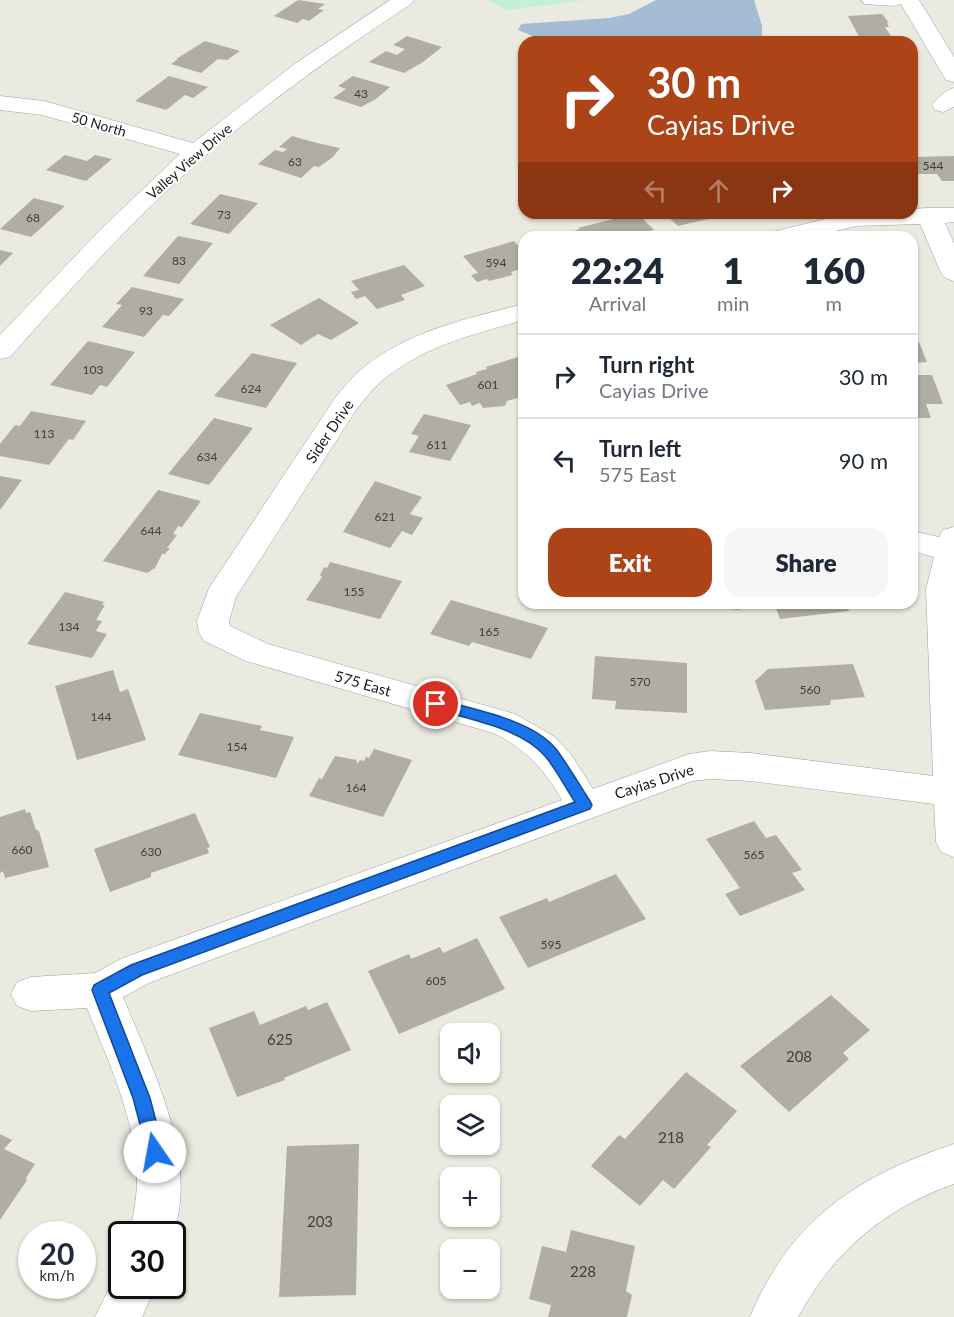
<!DOCTYPE html>
<meta charset="utf-8">
<style>
:root{--surface:#fff;--page:#f6f6f7;--text:#1f2937;--muted:#747a83;--line:#e0e1e3;--accent:#ad4418}
body{margin:0;font-family:Lato,sans-serif;background:var(--page);color:var(--text);height:100vh;display:flex;flex-direction:column;font-size:22px;white-space:nowrap}
*{box-sizing:border-box;margin:0}
p{font-size:20px;color:var(--muted)}
.icon{flex:none;width:33px;height:33px;fill:none;stroke:currentColor;stroke-width:2;stroke-linecap:round;stroke-linejoin:round}
.map{position:relative;flex:1;overflow:hidden}
.side{position:absolute;left:518px;top:231px;width:400px;height:378px;display:flex;flex-direction:column;background:var(--surface);border-radius:18px;box-shadow:0 2px 4px #0004}
.side>*{flex:none}
.guide{position:absolute;left:518px;top:36px;width:400px;height:183px;border-radius:18px;box-shadow:0 2px 4px #0004;background:#ad4418;color:#fff;overflow:hidden}
.buttons{position:absolute;left:440px;top:1023px;display:grid;gap:12px}
.buttons a{display:grid;place-items:center;width:60px;height:60px;border-radius:12px;background:var(--surface);box-shadow:0 2px 4px #0004;font-size:30px}
.speed{position:absolute;left:18px;top:1221px;display:flex;gap:12px;font-size:30px;font-weight:700;text-align:center}
.speed>*{display:grid;place-content:center;width:78px;height:78px;border-radius:50%;background:var(--surface);box-shadow:0 2px 4px #0004;line-height:1}
.speed small{font-size:15px;font-weight:400}
.speed .limit{border:3px solid #111;border-radius:9px;background:#fff;color:#111}
.pin{position:absolute;display:grid;place-items:center;width:51px;height:51px;color:#fff;margin:-26px;border:3px solid #fff;border-radius:50%;box-shadow:0 2px 6px #0007}
.me{position:absolute;width:66px;margin:-33px;rotate:348deg;stroke-linejoin:round;filter:drop-shadow(0 0 4px #0008)}
.turn{display:flex;align-items:center;gap:21px;height:126px;padding:0 30px;font-size:27px}
.turn .icon{width:78px;height:78px;stroke-width:2.5}
.turn b{display:block;font-size:42px;line-height:51px}
.lanes{display:flex;align-items:center;height:57px;padding:0 30px;background:#0003;justify-content:center;gap:30px;direction:ltr}
.lanes .off{opacity:.35}
.eta{display:flex;justify-content:space-evenly;align-items:center;height:102px;text-align:center}
.eta b{font-size:36px;font-weight:800;line-height:42px}
.cta{display:flex;gap:12px;margin-top:auto;padding:12px 30px}
.cta a{flex:1;height:69px;border-radius:18px;background:var(--accent);color:#fff;font-size:24px;font-weight:800;line-height:69px;text-align:center}
.cta a+a{background:var(--page);color:var(--text)}
ul{padding:0;list-style:none}
li{display:flex;align-items:center;gap:18px;height:84px;padding:0 30px;border-top:2px solid var(--line)}
li div{flex:1}
li b{display:block;font-size:22px}
li em{font-style:normal}
.map>svg:first-child{display:block}
</style>
<div class="map">
<svg width="954" height="1317" viewBox="0 0 954 1317">
<rect width="100%" height="100%" fill="#ebeae1"/>
<polygon fill="#c2f1d3" points="487,0 585,0 508,10"/>
<polygon fill="#a6bcd4" points="656,0 754,0 762,26 762,42 547,42 518,30 521,24 609,18 629,14"/>
<g fill="#afada4">
<polygon points="298,0 325,4 318,9 324,10 309,21 303,19 297,23 274,16"/>
<polygon points="882,14 889,23 887,23 889,27 885,27 895,42 862,42 848,16"/>
<polygon points="407,36 442,47 423,62 404,73 369,62 386,51 397,55 405,49 393,45"/>
<polygon points="205,41 240,51 227,60 218,59 201,73 171,64 178,59 176,59"/>
<polygon points="169,76 208,87 193,98 185,95 166,110 135,101"/>
<polygon points="353,76 390,87 376,99 361,107 333,98 346,89 338,86"/>
<polygon points="292,136 317,143 340,148 333,157 319,167 314,166 301,178 258,164 275,150 283,152 287,149 279,147"/>
<polygon points="65,155 87,161 95,155 112,159 86,181 46,170"/>
<polygon points="954,156 954,181 942,181 937,174 912,174 912,157"/>
<polygon points="220,194 258,203 229,234 190,224"/>
<polygon points="34,198 65,206 31,237 0,229"/>
<polygon points="637,213 654,230 634,235 635,237 564,237 562,235 580,229 578,228"/>
<polygon points="664,213 717,213 717,214 714,215 717,217 678,226"/>
<polygon points="178,236 213,243 179,284 143,276"/>
<polygon points="514,241 524,252 524,268 511,272 513,275 489,281 487,279 477,282 471,275 478,273 463,256"/>
<polygon points="0,250 13,253 0,266"/>
<polygon points="404,265 425,286 401,295 405,300 377,309 365,296 356,299 351,292 359,290 351,281"/>
<polygon points="132,287 184,299 169,316 163,315 144,337 102,327 122,305 116,304"/>
<polygon points="319,298 359,323 331,340 318,334 301,345 270,325"/>
<polygon points="88,341 135,352 107,387 100,385 92,395 50,385"/>
<polygon points="919,342 927,362 912,363 912,343"/>
<polygon points="252,353 297,363 266,408 214,396"/>
<polygon points="521,356 524,360 524,396 507,401 505,406 483,408 480,403 472,406 470,402 460,405 446,385 477,374 476,372 487,369 486,367"/>
<polygon points="912,375 932,375 943,404 926,404 931,418 912,418"/>
<polygon points="31,411 86,421 73,440 69,439 49,465 0,456 0,444 15,425 20,426"/>
<polygon points="424,414 471,425 450,461 409,452 419,436 411,434"/>
<polygon points="214,418 253,428 209,485 168,474"/>
<polygon points="0,476 22,480 0,510"/>
<polygon points="375,481 422,497 410,514 423,518 412,535 402,531 390,548 343,532"/>
<polygon points="158,490 201,501 182,527 178,526 173,534 177,535 167,548 170,548 165,554 162,554 155,568 147,573 103,561"/>
<polygon points="330,562 402,581 380,619 306,600 322,577 320,575 324,567 327,568"/>
<polygon points="65,592 104,602 102,605 105,605 96,620 102,621 96,631 107,634 92,658 27,644"/>
<polygon points="451,600 548,628 531,659 472,642 469,646 430,634"/>
<polygon points="683,603 740,603 740,610 683,605"/>
<polygon points="774,603 846,603 849,611 780,619"/>
<polygon points="595,656 687,663 687,713 615,709 616,701 592,699"/>
<polygon points="853,664 865,697 831,700 830,705 765,710 755,681 768,669"/>
<polygon points="113,670 120,692 128,689 146,740 77,760 55,686"/>
<polygon points="200,713 262,726 260,730 294,737 276,778 178,755"/>
<polygon points="374,749 412,760 383,817 309,796 319,778 322,779 335,756 357,760 356,762 358,763 360,760 364,761 366,757 369,758"/>
<polygon points="25,809 26,813 30,812 36,830 39,831 49,867 5,878 3,871 0,873 0,817"/>
<polygon points="195,813 210,847 207,848 209,853 151,873 151,877 110,892 94,849"/>
<polygon points="754,821 766,838 776,835 802,870 792,873 805,890 740,916 725,894 740,888 706,839"/>
<polygon points="616,874 646,919 528,968 499,917 547,898 549,902"/>
<polygon points="477,938 505,989 399,1034 368,971 409,954 411,959 440,947 443,953"/>
<polygon points="831,995 870,1030 843,1053 849,1059 789,1112 740,1066"/>
<polygon points="327,1002 351,1050 284,1078 285,1080 237,1097 209,1028 254,1011 260,1025 306,1006 308,1010"/>
<polygon points="686,1072 737,1111 707,1145 711,1147 674,1189 663,1180 640,1206 591,1166 619,1135 625,1139"/>
<polygon points="0,1134 12,1140 4,1149 35,1164 26,1178 27,1180 0,1220"/>
<polygon points="359,1144 356,1295 279,1297 287,1146"/>
<polygon points="571,1230 635,1246 626,1291 632,1295 627,1317 548,1317 551,1305 529,1299 542,1246 566,1252"/>
</g>
<g fill="none" stroke-linecap="round" stroke-linejoin="round">
<g stroke="#9e9e9e" stroke-width="1">
<g id="street">
<path d="M390,0h24l-3,4c-79,52 -155,106 -225,169 -63,57 -120,121 -176,184l-10,2v-24l101,-106 79,-75 -138,-39 -42,-5v-14l44,5 149,42 103,-80z"/>
<polygon points="861,0 919,0 954,57 954,82 946,80 943,75 901,4 894,6 864,4"/>
<path d="M954,88v19l-11,5 -8,-2 -3,-5c6,-8 12,-14 22,-17z"/>
<polygon points="929,208 954,208 954,222 945,223 954,244 954,281 945,278 941,273 920,224 856,226 812,237 769,237 772,232 850,213 912,213 912,209"/>
<path d="M524,304v16c-50,14 -100,26 -140,59 -11,9 -19,20 -28,31l-120,187 -7,24 1,5 38,18 247,70 40,23 17,19 21,33 96,-35 21,-3 41,2 182,23 -7,-187 8,-32 -22,-6v-20l27,6 4,-7 11,-3v330l-13,-5 -5,-10 -2,-38 -183,-23 -41,-2 -18,2 -541,201 -28,15c28,70 78,164 49,240v-3h-42c3,-18 7,-36 7,-54 -1,-61 -28,-117 -50,-172l-56,3 -14,-5 -6,-12 6,-12 14,-5 64,-4 28,-15 439,-158c-18,-31 -37,-52 -69,-67l-247,-72 -42,-20 -5,-8 -2,-12 12,-33 126,-190c9,-11 18,-22 29,-31 45,-36 104,-49 160,-63z"/>
<path d="M954,1144v40c-69,24 -121,68 -156,133h-48c41,-98 107,-141 204,-173z"/>
<polygon points="122,1269 122,1286 156,1286 142,1317 95,1317 118,1270"/>
</g>
</g>
<use href="#street" fill="#fff" fill-rule="evenodd"/>
</g>
<path fill="#1a73e8" stroke="#114b97" stroke-width="1.5" d="M436,699c35,10 96,20 120,50 12,16 23,35 34,52l2,4 -2,4 -448,166 -33,18 41,105 14,54 -2,6 -7,3 -6,-3 -16,-60 -41,-108 2,-5 37,-20 444,-163c-10,-15 -19,-33 -30,-46 -25,-29 -79,-37 -114,-48l-2,-4z"/>
<g text-anchor="middle" dominant-baseline="central" stroke-width="4.5" stroke-linejoin="round" paint-order="stroke">
<g font-size="12" fill="#3f3f3c">
<text x="361" y="93">43</text>
<text x="295" y="161">63</text>
<text x="933" y="165">544</text>
<text x="224" y="214">73</text>
<text x="33" y="217">68</text>
<text x="179" y="260">83</text>
<text x="496" y="262">594</text>
<text x="146" y="310">93</text>
<text x="93" y="369">103</text>
<text x="488" y="384">601</text>
<text x="251" y="388">624</text>
<text x="44" y="433">113</text>
<text x="437" y="444">611</text>
<text x="207" y="456">634</text>
<text x="385" y="516">621</text>
<text x="151" y="530">644</text>
<text x="354" y="591">155</text>
<text x="69" y="626">134</text>
<text x="489" y="631">165</text>
<text x="640" y="681">570</text>
<text x="810" y="689">560</text>
<text x="101" y="716">144</text>
<text x="237" y="746">154</text>
<text x="356" y="787">164</text>
<text x="22" y="849">660</text>
<text x="151" y="851">630</text>
<text x="754" y="854">565</text>
<text x="551" y="944">595</text>
<text x="436" y="980">605</text>
</g>
<g font-size="14" fill="#1a1a1a" stroke="#fff">
<text transform="translate(99 124) rotate(16)">50 North</text>
<text transform="translate(189 161) rotate(-41)">Valley View Drive</text>
</g>
<g font-size="15" fill="#1a1a1a" stroke="#fff">
<text transform="translate(329 431) rotate(-56)">Sider Drive</text>
<text transform="translate(363 683) rotate(16)">575 East</text>
<text transform="translate(654 781) rotate(-18)">Cayias Drive</text>
</g>
<g font-size="15" fill="#3f3f3c">
<text x="280" y="1039">625</text>
<text x="799" y="1056">208</text>
<text x="671" y="1137">218</text>
<text x="320" y="1221">203</text>
<text x="583" y="1271">228</text>
</g>
</g>
</svg>
<div class="buttons">
<a><svg class="icon" aria-label="sound" viewBox="0 0 24 24"><path d="M4 9h4l5-4v14l-5-4H4zM17 9q2 3 0 6"/></svg></a>
<a><svg class="icon" aria-label="layers" viewBox="0 0 24 24"><path d="M12 4l9 5-9 5-9-5zM3 14l9 5 9-5"/></svg></a>
<a>+</a>
<a>−</a>
</div>
<div class="speed"><div>20<small>km/h</small></div><div class="limit">30</div></div>
<div class="pin" style="left:436px;top:704px;background:#d93025"><svg class="icon" aria-label="arrive" viewBox="0 0 24 24"><path d="M6 21V4h12l-3 4 3 4H6"/></svg></div>
<svg class="me" style="left:155px;top:1152px" viewBox="-20 -20 40 40"><circle r="19" fill="#fff"/><path d="M0-13L10 11 0 6-10 11z" fill="#1a73e8"/></svg>
<div class="guide">
<div class="turn"><svg class="icon" aria-label="right" viewBox="0 0 24 24"><path d="M7 20v-9h11M14 6l5 5-5 5"/></svg><div><b>30 m</b>Cayias Drive</div></div>
<div class="lanes"><svg class="icon off" aria-label="left" viewBox="0 0 24 24"><path d="M17 20v-9H6M10 6l-5 5 5 5"/></svg><svg class="icon off" aria-label="ahead" viewBox="0 0 24 24"><path d="M12 20V5M6 11l6-6 6 6"/></svg><svg class="icon" aria-label="right" viewBox="0 0 24 24"><path d="M7 20v-9h11M14 6l5 5-5 5"/></svg></div>
</div>
<section class="side">
<div class="eta">
<div><b>22:24</b><p>Arrival</p></div>
<div><b>1</b><p>min</p></div>
<div><b>160</b><p>m</p></div>
</div>
<ul>
<li><svg class="icon" aria-label="right" viewBox="0 0 24 24"><path d="M7 20v-9h11M14 6l5 5-5 5"/></svg><div><b>Turn right</b><p>Cayias Drive</p></div><em>30 m</em></li>
<li><svg class="icon" aria-label="left" viewBox="0 0 24 24"><path d="M17 20v-9H6M10 6l-5 5 5 5"/></svg><div><b>Turn left</b><p>575 East</p></div><em>90 m</em></li>
</ul>
<div class="cta"><a>Exit</a><a>Share</a></div>
</section>
</div>
